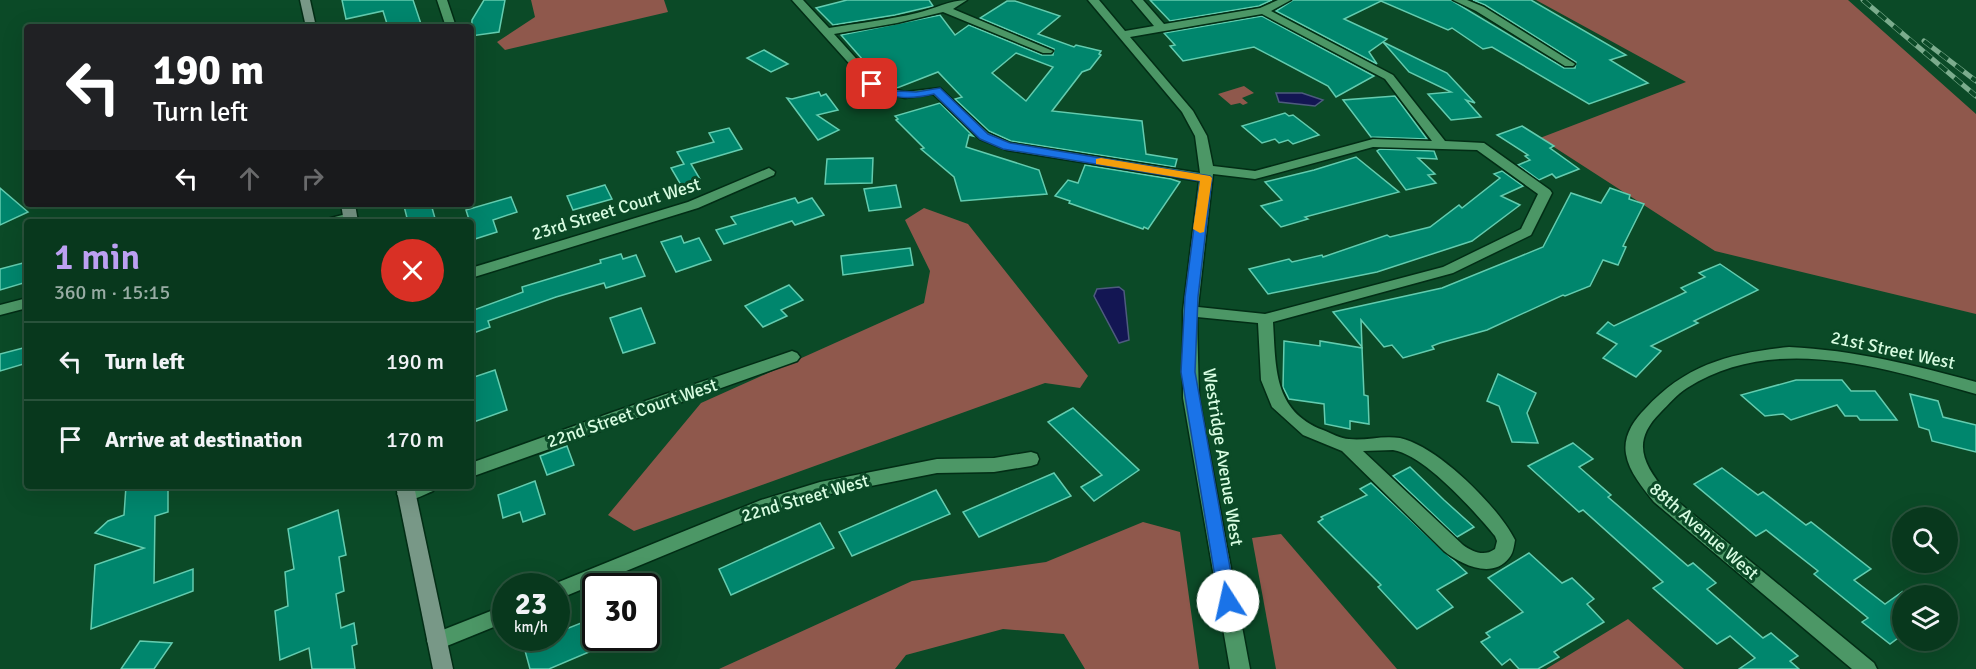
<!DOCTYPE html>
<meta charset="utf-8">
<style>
:root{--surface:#08381d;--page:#113f26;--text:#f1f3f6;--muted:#98aca4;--line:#29523b;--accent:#bca0f2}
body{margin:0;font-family:Signika,sans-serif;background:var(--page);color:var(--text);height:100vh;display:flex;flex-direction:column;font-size:22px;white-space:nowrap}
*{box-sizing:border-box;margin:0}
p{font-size:20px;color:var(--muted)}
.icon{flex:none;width:33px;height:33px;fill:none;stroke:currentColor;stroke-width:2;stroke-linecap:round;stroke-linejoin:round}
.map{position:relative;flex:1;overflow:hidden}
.details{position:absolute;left:24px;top:219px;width:450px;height:270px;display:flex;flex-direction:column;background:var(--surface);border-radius:6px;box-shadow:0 6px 24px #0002,0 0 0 2px var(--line)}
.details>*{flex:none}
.top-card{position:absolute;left:24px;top:24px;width:450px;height:183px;border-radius:6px;box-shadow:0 6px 24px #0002,0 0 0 2px var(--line);background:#202124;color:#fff;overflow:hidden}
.fabs{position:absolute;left:1892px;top:507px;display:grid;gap:12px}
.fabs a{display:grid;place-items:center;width:66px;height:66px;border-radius:50%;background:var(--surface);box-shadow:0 6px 24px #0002,0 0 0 2px var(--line);font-size:30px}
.speed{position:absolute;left:492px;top:573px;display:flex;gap:12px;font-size:30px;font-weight:700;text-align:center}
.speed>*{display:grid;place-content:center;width:78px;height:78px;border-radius:50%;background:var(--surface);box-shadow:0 6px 24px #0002,0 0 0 2px var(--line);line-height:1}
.speed small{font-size:15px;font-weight:400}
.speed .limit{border:3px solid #111;border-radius:9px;background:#fff;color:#111}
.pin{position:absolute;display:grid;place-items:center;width:51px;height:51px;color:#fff;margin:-26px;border-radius:12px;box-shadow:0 3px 9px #0006}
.me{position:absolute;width:66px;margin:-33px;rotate:350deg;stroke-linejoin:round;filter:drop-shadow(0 0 4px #0008)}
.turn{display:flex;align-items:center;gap:21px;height:126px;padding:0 30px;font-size:27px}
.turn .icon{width:78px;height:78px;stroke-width:2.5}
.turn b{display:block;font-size:42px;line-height:51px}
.lanes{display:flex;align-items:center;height:57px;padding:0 30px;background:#0003;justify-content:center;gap:30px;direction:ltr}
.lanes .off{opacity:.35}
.round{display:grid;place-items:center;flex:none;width:63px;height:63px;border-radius:32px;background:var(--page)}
.overview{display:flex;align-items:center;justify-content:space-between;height:102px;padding:0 30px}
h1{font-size:36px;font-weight:600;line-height:45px;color:var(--accent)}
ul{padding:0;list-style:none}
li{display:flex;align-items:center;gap:18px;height:78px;padding:0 30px;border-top:2px solid var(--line)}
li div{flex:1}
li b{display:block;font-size:22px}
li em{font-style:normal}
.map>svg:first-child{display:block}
</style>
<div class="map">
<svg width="1976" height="669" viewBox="0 0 1976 669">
<rect width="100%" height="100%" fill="#0b4a27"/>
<g fill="#8f584c">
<polygon points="531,0 664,0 668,12 505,50 497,42 535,17"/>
<polygon points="1536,0 1848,0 1976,114 1976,314 1715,251 1540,138 1686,82"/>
<polygon points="1244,86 1254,93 1242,98 1248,103 1243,105 1240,103 1231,105 1218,94"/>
<polygon points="924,208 968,224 1088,376 1080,388 1045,383 634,531 608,515 701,403 924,303 930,271 905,220"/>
<polygon points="1143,522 1180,532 1199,669 1085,669 1064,634 1003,629 906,655 895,669 719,669 912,581 1046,562"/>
<polygon points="1281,534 1397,669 1276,669 1252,538"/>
<polygon points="1628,619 1684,669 1546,669"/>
</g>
<g fill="#131653" stroke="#4e5b7e" stroke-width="1.5">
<polygon points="1276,93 1302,93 1323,100 1315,106 1279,102"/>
<polygon points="1119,287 1124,291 1129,340 1119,343 1094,296 1097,289"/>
</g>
<g fill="#00866d" stroke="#63ccaf" stroke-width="1.5" fill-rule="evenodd">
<polygon points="342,0 413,0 422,27 388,27 383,11 346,19"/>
<polygon points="484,0 505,0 499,32 471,36 472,20"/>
<polygon points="847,0 929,0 933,6 895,15 833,25 816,8"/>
<polygon points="1150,0 1272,0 1259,6 1170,21"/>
<polygon points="1293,0 1451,0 1564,68 1575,68 1576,62 1485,5 1473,0 1531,0 1626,55 1610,60 1648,83 1589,104 1492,47 1483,49 1452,28 1448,30 1381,1 1344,19 1387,39 1383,42 1447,73 1475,103 1466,100 1481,117 1451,120 1428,94 1451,92 1409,72 1383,42 1369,52 1377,64 1276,11"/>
<path d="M1007,1h8l45,15 -22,18 36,13 2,-2 25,6 -2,3 2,1 -11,14 -8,3 -30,39 90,10 4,33 31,5 -2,8 -164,-26 -22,-10 -34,-32 7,-2 -24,-25 -41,16 -12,-3 -44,-50 99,-20 15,20 14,-10 73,30h11l1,-6 -74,-31zM1016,53l37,14 -27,34 -34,-28z"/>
<polygon points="1262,16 1374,76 1336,97 1328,86 1254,47 1183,61 1170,46 1175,45 1164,33"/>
<polygon points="764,50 788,64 771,72 747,58"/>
<polygon points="819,92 821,96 826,94 838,110 817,115 839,130 818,140 787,98 792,99"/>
<polygon points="1395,96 1427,139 1371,137 1343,100"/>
<polygon points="940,103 973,136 969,135 966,147 1039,170 1047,194 961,201 954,177 921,149 924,148 896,120 898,119 895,116"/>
<polygon points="1285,113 1289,116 1293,115 1319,135 1293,144 1288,140 1279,143 1275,139 1262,143 1242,126"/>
<polygon points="1522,126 1554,146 1550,148 1579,169 1556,178 1552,174 1539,180 1518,165 1530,160 1525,156 1528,155 1497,135"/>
<polygon points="729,128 742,149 691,164 700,179 681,185 671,168 684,164 677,152 714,142 709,133"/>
<polygon points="1380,149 1434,151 1437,159 1418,158 1435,174 1428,175 1436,183 1406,190 1377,151"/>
<polygon points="1356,157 1399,192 1305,217 1308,219 1281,227 1261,206 1282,200 1265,182 1314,170"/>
<polygon points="873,158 872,183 825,184 827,159"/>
<polygon points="1085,165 1171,179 1180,182 1148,229 1144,227 1143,229 1069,203 1070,201 1055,196 1068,180 1078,183"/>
<polygon points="1502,171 1523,186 1501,196 1520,205 1472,241 1377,272 1268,294 1249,269 1289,259 1292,262 1322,255 1323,257 1387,235 1390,237 1430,227 1459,205 1462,208 1500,178 1494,174"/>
<polygon points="605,185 612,199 573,210 567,196"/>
<polygon points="896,185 901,207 869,211 864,189"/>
<polygon points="0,188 28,212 0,225"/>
<polygon points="1610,188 1630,195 1629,199 1644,204 1623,246 1626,247 1618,265 1603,260 1590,286 1565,296 1563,295 1487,330 1440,343 1432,346 1434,349 1403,358 1392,345 1384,347 1361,320 1362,347 1333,312 1442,288 1543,247 1571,193 1601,203"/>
<polygon points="511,197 517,212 493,220 497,232 475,239 466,210"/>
<polygon points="795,198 798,203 812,198 824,215 795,225 792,221 724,244 716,230 736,224 731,217"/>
<polygon points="413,204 431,204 436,222 408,222 404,206"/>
<polygon points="681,236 684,243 699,238 711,260 676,272 661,242"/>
<polygon points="910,248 913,265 843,275 841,256"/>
<polygon points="621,254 623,259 636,255 645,276 606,288 604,283 556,297 488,321 490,327 471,334 471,311 523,292 522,287 601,263 600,260"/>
<polygon points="27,262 27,282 0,290 0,269"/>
<polygon points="1720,264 1758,290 1694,321 1698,323 1651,346 1661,351 1636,377 1603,358 1617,344 1597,333 1608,322 1614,326 1686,292 1681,288 1705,277 1699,273"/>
<polygon points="789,285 803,300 781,310 787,316 763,327 745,306"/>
<polygon points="641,308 655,343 623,353 610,318"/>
<polygon points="1284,341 1320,346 1320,341 1362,348 1364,395 1368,396 1369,424 1350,421 1350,429 1325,424 1324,404 1289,399 1283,387"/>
<polygon points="27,347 27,363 0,371 0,354"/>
<polygon points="495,370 507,410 471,423 471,378"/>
<polygon points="1498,374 1536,393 1527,413 1538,443 1512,442 1499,406 1487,401"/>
<polygon points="1796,380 1842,380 1851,391 1875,391 1897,420 1860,420 1857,416 1845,416 1837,405 1791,420 1783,414 1765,416 1741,395"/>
<polygon points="1910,394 1938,401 1943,417 1976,425 1976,452 1932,441 1929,430 1919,427"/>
<polygon points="1073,408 1139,470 1094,501 1081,487 1102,475 1048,422"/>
<polygon points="1573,443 1593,459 1579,467 1611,495 1608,497 1688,566 1693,563 1716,583 1707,589 1763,638 1771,633 1798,656 1790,661 1799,669 1739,669 1755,658 1730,636 1717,644 1653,588 1663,582 1583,510 1579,512 1528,466"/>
<polygon points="567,446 574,465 547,475 540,456"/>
<polygon points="1410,467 1444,500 1474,527 1457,537 1393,476"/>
<polygon points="1722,468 1758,495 1763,492 1806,525 1811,522 1871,569 1854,580 1885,604 1902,592 1902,635 1890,644 1862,622 1868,618 1814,574 1818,571 1766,530 1756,536 1694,484"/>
<polygon points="1054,473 1071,496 979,537 963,512"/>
<polygon points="535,481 545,514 523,522 520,512 503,518 498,495"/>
<polygon points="1371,483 1467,573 1437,590 1453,607 1417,629 1378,587 1381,585 1318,522 1323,519 1321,517 1367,495 1360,489"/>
<polygon points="126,486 168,486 168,512 155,516 154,583 193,569 193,591 91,629 95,565 144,548 95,533 108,521 124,515"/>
<polygon points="936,490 950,514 852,556 839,532"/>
<polygon points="338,510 346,555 339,557 344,591 336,594 341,628 354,623 357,644 352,646 355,669 312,669 309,648 280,660 275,611 288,606 285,572 294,569 288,529"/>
<polygon points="820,523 834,548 731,595 719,569"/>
<polygon points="1529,553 1562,583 1572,578 1594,599 1587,604 1604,622 1554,652 1559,657 1538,669 1519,669 1510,659 1502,665 1481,642 1490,637 1486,633 1523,612 1488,578"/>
<polygon points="596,617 596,649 549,669 530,669 524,647 546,638 556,638 556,633"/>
<polygon points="140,641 172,643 154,669 121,669"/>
</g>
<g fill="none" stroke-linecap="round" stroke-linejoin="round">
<g stroke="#022d15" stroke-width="3">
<g id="street">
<polygon points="437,0 447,0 456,27 446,27"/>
<path d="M792,0h11l26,28c29,-5 59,-8 88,-15 17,-4 33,-13 50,-13l-14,9 100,42 -2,2h-8l-100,-41 -46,11 -63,11 47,52 24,6 35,-4 48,45 22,10 190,30 -5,-37 -13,-24 -94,-112h11l26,31 29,-5 -22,-26h11l21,24 96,-16 18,-8h13l-20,11 122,64 52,66 39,2 66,47 2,3 -21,42 -78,38 -180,49c3,45 0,89 50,108 8,3 18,9 26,9 17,2 33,-4 51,-1 37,8 98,68 115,102 -1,6 -2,14 -6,18 -17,22 -49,6 -65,-7l-102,-100 -39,-16 -31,-28 -11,-27 -3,-57 -61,-6 2,81 51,271h-20l-47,-271v-87l16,-130 -192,-31 -27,-11 -47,-45 -28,4 -32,-8zM1262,14l123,65 47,62 -59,-2 -118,32 -42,-5 -6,-30 -14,-25 -63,-74zM1373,147l104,3 61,44 -17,35 -78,38 -178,47 -67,-7 15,-133 42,5zM1393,450c32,5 82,62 102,86l2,5 -2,8c-11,8 -22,3 -32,-4l-100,-94z"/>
<polygon points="1453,0 1467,0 1484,7 1575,64 1573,66 1565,66 1476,11"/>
<polygon points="769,168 775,172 774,175 698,208 471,278 471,268 688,202"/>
<polygon points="350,213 355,214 357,217 355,220 325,222 327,219"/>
<polygon points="27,298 27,308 0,315 0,305"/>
<path d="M1789,347c65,3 125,18 187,35v12c-91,-26 -202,-62 -289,-6 -10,6 -18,16 -27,25 -29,29 -17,51 6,79l208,171 3,6h-25l-198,-167c-11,-14 -25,-30 -28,-48 -3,-17 7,-33 19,-45 41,-45 86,-56 144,-62z"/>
<polygon points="792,351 797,353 800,357 797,361 471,477 471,463 613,412"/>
<polygon points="1031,452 1037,454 1039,459 1037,464 1031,466 994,472 937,473 820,496 771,511 556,600 556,586 549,586 761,500 820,482 937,459 994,458"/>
<path d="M408,486h28l-3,5c-10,4 -22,12 -33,8l-3,-5 3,-5z"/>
<polygon points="506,605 506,622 437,650 430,647 427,641 430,635"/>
</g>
</g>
<g stroke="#022d15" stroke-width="3">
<g id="secondary">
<polygon points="300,0 310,0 316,27 306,27"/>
<polygon points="341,204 355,204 358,222 344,222"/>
<polygon points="396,486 414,486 453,669 433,669"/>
</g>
</g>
<use href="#street" fill="#4c9766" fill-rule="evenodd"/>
<use href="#secondary" fill="#789887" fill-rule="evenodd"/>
<g stroke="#7bac8d" stroke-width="5">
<g id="rail">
<polyline points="1863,0 1976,96"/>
<polyline points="1924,41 1976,81"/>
</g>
</g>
<use href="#rail" stroke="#0b4a27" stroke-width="4" stroke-dasharray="10" stroke-linecap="butt"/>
</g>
<path fill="#1a73e8" stroke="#114b97" stroke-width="1.5" d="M872,80l24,11 20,1 24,-4 48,46 22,9 200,33 2,2 -14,119 -3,75 41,229 -2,6 -6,2 -6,-2 -3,-6 -38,-229 4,-75 15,-116 -197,-32 -23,-10 -46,-45c-25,6 -44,5 -66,-8l-2,-2z"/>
<polygon fill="#f59e0b" points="1101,158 1210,176 1212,178 1204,232 1200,233 1193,229 1200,181 1096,164 1096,159"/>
<g text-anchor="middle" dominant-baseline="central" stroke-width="6" stroke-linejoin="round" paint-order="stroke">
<g font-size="18" fill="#d7fce1" stroke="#0b4a27">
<text transform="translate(616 209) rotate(-17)">23rd Street Court West</text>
<text transform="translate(1893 350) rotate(12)">21st Street West</text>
<text transform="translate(632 413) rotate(-19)">22nd Street Court West</text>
<text transform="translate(1223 457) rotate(81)">Westridge Avenue West</text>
<text transform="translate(805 498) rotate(-16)">22nd Street West</text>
<text transform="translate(1704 531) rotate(41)">88th Avenue West</text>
</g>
</g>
</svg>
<div class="fabs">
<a><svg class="icon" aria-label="search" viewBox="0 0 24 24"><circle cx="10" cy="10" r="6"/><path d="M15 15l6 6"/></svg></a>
<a><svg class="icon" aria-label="layers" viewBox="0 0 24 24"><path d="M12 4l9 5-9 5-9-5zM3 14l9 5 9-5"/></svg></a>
</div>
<div class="speed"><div>23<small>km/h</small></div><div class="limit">30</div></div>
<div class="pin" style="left:872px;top:84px;background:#d93025"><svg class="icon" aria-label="arrive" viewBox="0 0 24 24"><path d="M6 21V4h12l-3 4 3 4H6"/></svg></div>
<svg class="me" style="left:1228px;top:601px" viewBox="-20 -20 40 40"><circle r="19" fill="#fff"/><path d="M0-13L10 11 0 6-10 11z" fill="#1a73e8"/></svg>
<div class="top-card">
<div class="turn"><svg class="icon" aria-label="left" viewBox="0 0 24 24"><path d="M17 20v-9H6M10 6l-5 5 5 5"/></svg><div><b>190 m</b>Turn left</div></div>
<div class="lanes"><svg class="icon" aria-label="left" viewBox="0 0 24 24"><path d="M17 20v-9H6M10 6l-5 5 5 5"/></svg><svg class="icon off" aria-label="ahead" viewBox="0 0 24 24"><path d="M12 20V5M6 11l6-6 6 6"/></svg><svg class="icon off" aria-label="right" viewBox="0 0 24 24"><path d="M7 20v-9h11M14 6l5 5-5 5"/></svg></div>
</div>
<section class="details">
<div class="overview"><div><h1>1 min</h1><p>360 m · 15:15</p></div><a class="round" style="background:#d93025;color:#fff"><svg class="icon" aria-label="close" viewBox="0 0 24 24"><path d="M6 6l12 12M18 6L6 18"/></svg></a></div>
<ul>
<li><svg class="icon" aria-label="left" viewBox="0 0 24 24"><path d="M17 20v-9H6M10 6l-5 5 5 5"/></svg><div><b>Turn left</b></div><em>190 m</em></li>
<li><svg class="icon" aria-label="arrive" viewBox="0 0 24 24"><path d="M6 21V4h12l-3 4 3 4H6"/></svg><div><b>Arrive at destination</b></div><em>170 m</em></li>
</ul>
</section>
</div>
